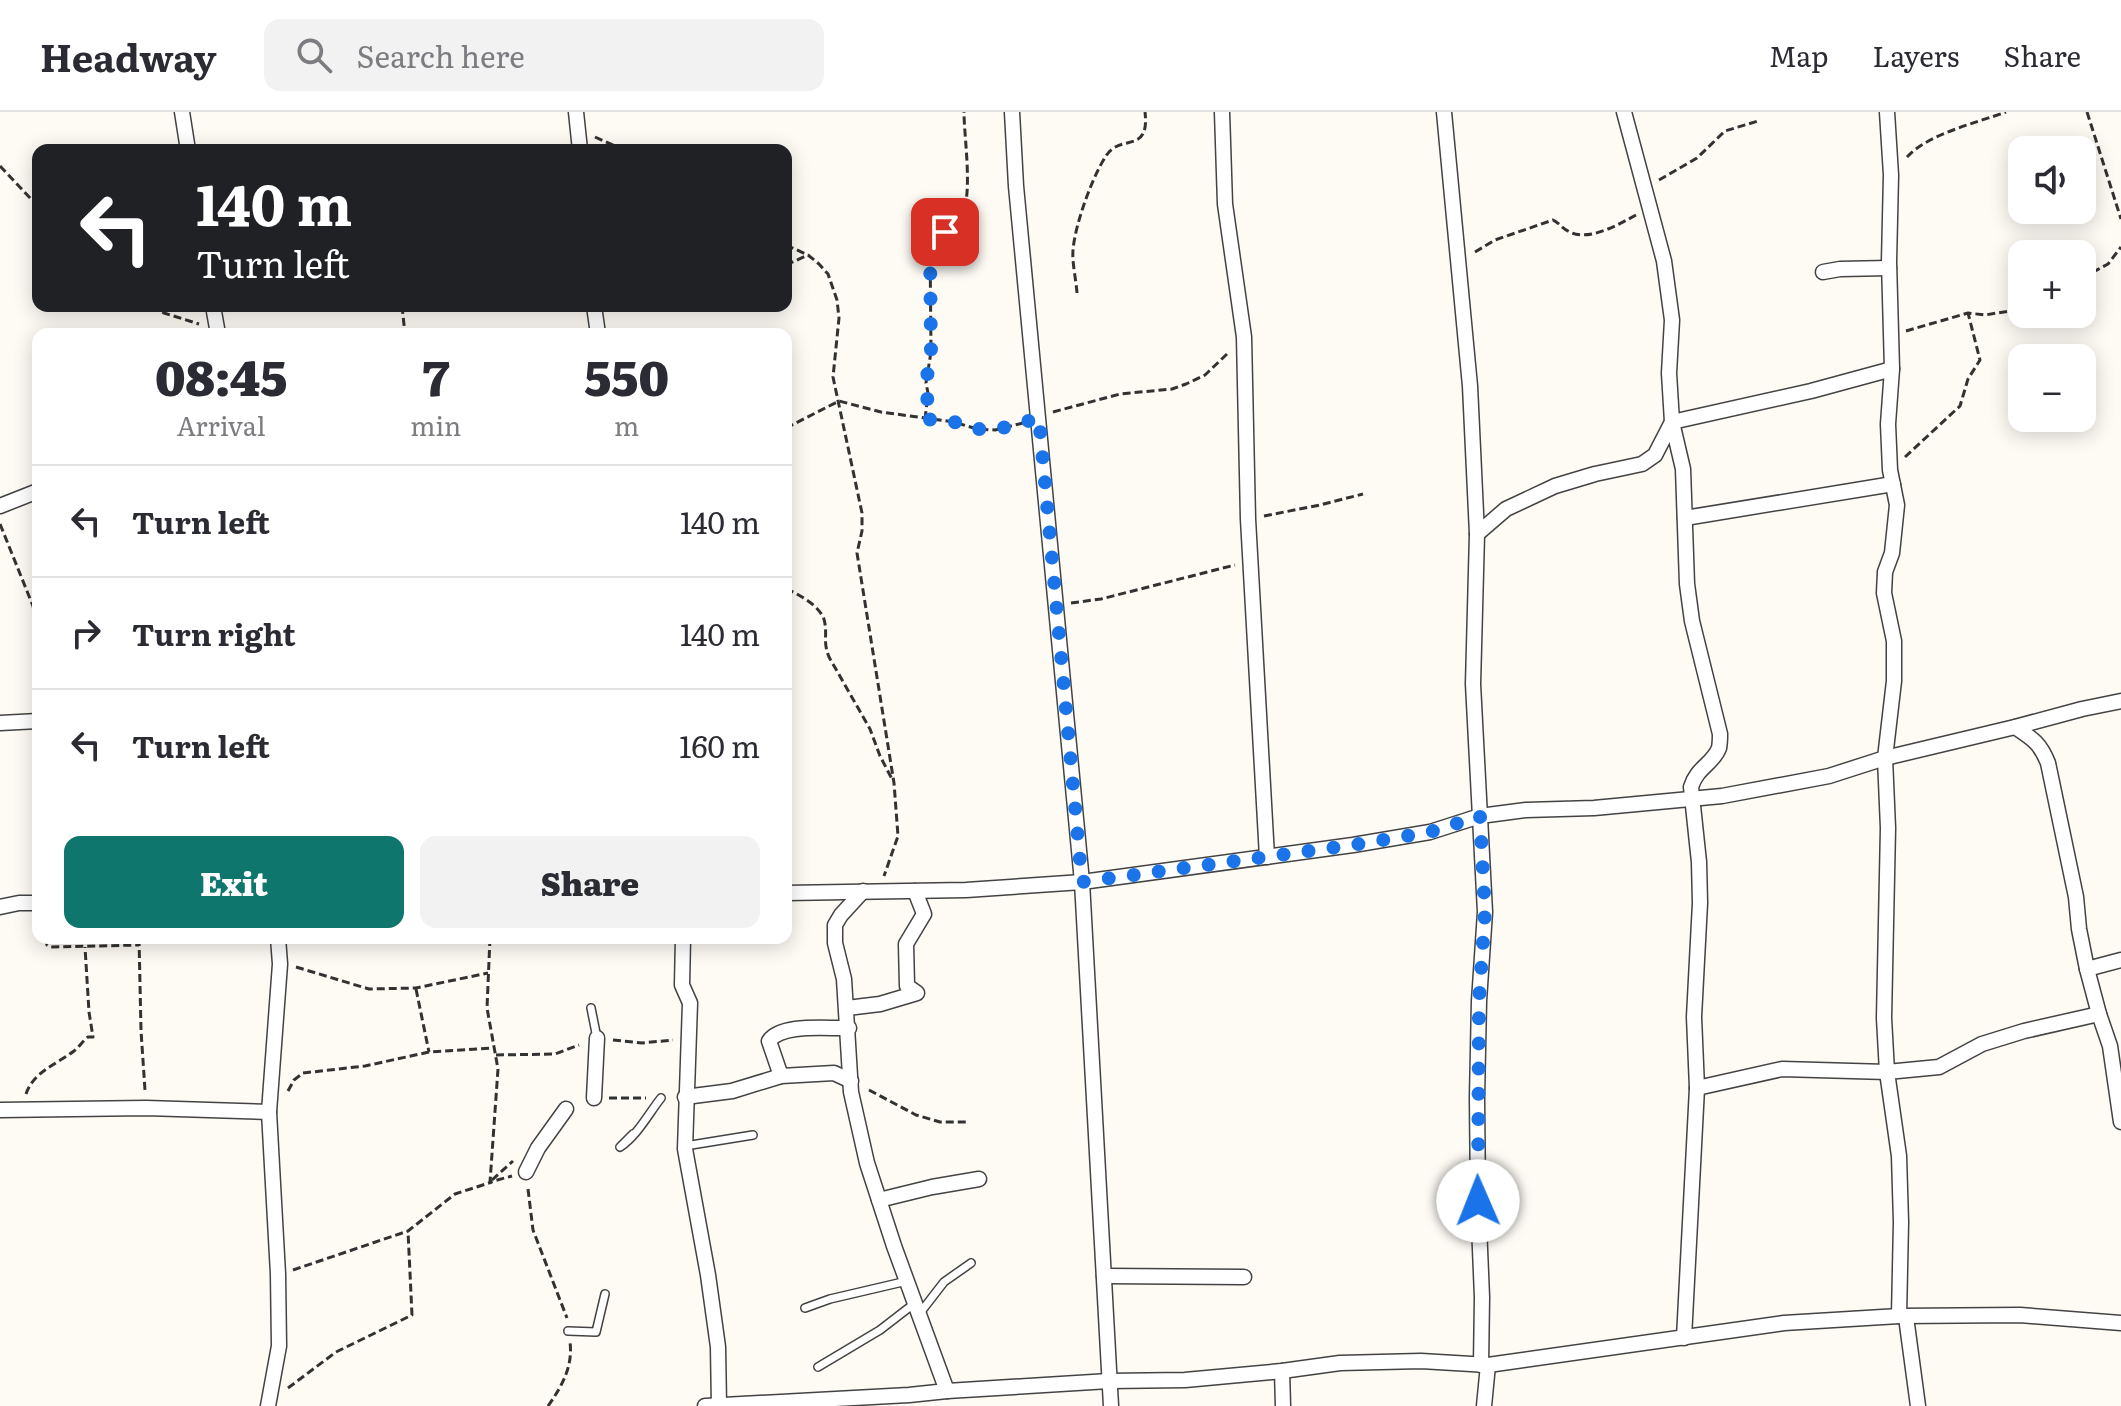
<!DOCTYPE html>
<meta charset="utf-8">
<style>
:root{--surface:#fff;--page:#f2f2f3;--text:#2b2b33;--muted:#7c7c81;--line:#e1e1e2;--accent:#0f766e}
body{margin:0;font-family:Literata,serif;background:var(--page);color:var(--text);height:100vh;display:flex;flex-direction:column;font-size:30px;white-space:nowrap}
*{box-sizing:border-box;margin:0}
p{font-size:26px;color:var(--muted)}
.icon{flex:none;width:44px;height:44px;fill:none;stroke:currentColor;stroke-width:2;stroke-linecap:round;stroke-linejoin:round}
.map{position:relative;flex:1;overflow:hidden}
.panel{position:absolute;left:32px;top:216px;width:760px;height:616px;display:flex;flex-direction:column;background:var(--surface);border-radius:16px;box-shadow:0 4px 20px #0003}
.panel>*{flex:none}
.top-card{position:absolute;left:32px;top:32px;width:760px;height:168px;border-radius:16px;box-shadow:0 4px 20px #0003;background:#202124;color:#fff;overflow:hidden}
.buttons{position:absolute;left:2008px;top:24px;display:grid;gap:16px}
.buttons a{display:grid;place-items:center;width:88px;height:88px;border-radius:16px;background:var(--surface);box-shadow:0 4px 20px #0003;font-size:40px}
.pin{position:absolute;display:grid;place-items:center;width:68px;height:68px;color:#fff;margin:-34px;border-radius:16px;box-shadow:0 4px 12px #0006}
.me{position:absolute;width:88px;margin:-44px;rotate:359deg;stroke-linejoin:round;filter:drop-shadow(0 0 6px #0008)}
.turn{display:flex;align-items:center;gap:28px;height:168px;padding:0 32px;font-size:36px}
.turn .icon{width:104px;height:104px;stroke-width:2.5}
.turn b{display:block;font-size:56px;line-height:68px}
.eta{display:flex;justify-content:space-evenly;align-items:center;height:136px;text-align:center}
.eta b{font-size:48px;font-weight:800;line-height:56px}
.button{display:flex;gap:16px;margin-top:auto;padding:16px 32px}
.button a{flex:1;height:92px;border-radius:16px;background:var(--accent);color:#fff;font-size:32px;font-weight:800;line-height:92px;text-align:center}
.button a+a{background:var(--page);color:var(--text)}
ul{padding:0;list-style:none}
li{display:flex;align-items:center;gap:24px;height:112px;padding:0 32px;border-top:2px solid var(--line)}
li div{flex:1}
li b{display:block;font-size:30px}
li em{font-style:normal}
header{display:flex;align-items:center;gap:48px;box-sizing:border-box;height:112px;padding:0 40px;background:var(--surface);border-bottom:2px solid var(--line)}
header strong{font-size:38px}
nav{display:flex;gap:44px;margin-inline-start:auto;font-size:28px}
.search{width:560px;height:72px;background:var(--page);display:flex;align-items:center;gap:20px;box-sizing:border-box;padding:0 28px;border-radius:16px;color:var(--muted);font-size:30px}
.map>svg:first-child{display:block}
</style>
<header>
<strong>Headway</strong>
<div class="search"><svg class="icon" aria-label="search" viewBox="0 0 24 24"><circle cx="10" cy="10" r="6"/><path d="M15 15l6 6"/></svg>Search here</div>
<nav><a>Map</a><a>Layers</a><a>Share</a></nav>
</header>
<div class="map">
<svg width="2121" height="1294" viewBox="0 0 2121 1294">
<rect width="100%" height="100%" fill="#fefbf5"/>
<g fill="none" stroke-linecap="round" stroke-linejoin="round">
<g stroke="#434343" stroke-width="10">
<g id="lane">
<polyline points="591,896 597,926"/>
<path d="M633,1022l-13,13c17,-11 29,-34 41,-49"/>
<polyline points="685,1034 753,1023"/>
<polyline points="805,1196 830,1187 907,1169"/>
<polyline points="920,1201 944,1170 971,1151"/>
<polyline points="568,1219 596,1220 605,1182"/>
<polyline points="818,1255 880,1218 915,1191"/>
</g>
</g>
<g stroke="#434343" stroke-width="17">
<g id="street">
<polyline points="182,0 188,38"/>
<polyline points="576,0 580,38"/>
<polyline points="1012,0 1016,74 1082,770 1111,1294"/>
<polyline points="1222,0 1225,92 1244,225 1248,407 1267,745"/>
<polyline points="1444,0 1470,274 1477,422 1473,572 1485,800 1479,889 1477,986 1478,1089 1482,1185 1481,1253"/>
<path d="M1624,0l40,149 8,59 -3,53 3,49 11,47 4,115 5,37 28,113c0,5 0,9 -1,14 -6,16 -22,19 -28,39l8,75 1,41 -6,114 3,71 -13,250"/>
<polyline points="1887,0 1891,63 1889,150 1892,257 1888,312 1890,358 1897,393 1892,441 1885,460 1884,481 1894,529 1894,569 1885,646 1888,716 1884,906 1887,960 1899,1044 1901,1110 1899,1204"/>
<polyline points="1823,160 1840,157 1889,156"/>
<polyline points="213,194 218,222"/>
<polyline points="594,194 598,222"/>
<polyline points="0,394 38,379"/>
<polyline points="1685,406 1893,372"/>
<polyline points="1477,422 1506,397 1555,374 1595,362 1642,352 1655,343 1672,310 1811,279 1892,257"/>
<polyline points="0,611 38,609"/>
<path d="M2015,615c18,12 25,16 33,36l28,134 3,32 8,40 12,45 11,32 11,76"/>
<polyline points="863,779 841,803 835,813 835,831 844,867 851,980 867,1051 894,1134 947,1279"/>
<polyline points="786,781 966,778 1082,770 1353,733 1430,720 1480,704 1526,698 1594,696 1722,684 1829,664 1885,646 2015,615 2082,597 2121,589"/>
<polyline points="0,795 19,791 38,791"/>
<polyline points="683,826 682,873 690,891 685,1037 708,1163 718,1235 719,1294"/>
<polyline points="2087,857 2121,848"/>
<polyline points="847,896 880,892 917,881 907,874 906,832 924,802 915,779"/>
<path d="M781,964l-12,-35c13,-18 58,-12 80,-13"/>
<polyline points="1697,976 1782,957 1887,960 1939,955 1982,932 2024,919 2099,902"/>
<polyline points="685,985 732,979 781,964 834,961 851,969"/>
<polyline points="594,986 597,926"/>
<polyline points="0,998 146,996 269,1000"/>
<polyline points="526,1060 538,1036 566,997"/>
<polyline points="879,1088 932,1075 979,1067"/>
<polyline points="1104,1164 1244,1165"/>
<polyline points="1906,1205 1918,1294"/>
<polyline points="1282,1259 1283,1294"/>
<polyline points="268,1294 279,1234 278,1162 269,1000 280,852 278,826"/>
<polyline points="705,1294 909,1283 947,1279 1109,1269 1185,1268 1282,1259 1340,1251 1421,1249 1488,1253 1784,1211 1899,1204 2020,1203 2121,1211"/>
<polyline points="1484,1294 1488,1253"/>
</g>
</g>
<g stroke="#323232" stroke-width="3" stroke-dasharray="8 4" stroke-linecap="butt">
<polyline points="2087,0 2121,107"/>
<polyline points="595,25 624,38"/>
<path d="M1907,45c21,-23 69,-34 99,-45"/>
<polyline points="0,54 31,87 38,92"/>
<polyline points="1659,68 1697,46 1725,19 1758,9"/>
<polyline points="786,133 808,143 819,152 828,162 837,188 839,206 833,265 862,401 862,419 857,441 894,671 898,724 884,764"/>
<path d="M1475,140l20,-12 58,-20c6,3 9,8 15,11 20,12 51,-7 68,-16"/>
<polyline points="786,153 808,143"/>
<polyline points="2082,166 2108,152 2121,135"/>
<path d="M1077,181c-1,-14 -5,-30 -4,-43 2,-25 19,-73 33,-94 14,-23 44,-1 39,-44"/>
<polyline points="152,194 164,201 199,212"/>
<polyline points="402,194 405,222"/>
<polyline points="1906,219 1968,201 1985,203 2022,197"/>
<polyline points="1053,300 1120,282 1172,277 1186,272 1205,263 1227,242"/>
<path d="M925,307l3,-26 -2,-10 5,-31 -1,-110c8,-11 23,-10 30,-22 14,-22 4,-81 4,-108"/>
<polyline points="786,316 839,289 881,300 954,310 977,317 995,318 1023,311"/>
<polyline points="1905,345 1960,294 1968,267 1980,248 1968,201"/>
<polyline points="1264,404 1320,393 1363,382"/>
<polyline points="0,412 33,494 38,520"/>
<path d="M786,477c13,5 38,19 39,35 2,14 -2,18 4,33l41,72 10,27 12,23"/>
<polyline points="1071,491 1101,487 1235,453"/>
<polyline points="45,826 47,833 51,835 139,833"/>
<polyline points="139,826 141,919 145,978"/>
<polyline points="490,826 487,896 498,957 490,1070 512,1064"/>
<polyline points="296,855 369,877 416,876 488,861"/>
<polyline points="416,877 429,940"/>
<polyline points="613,928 642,931 673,928"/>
<polyline points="496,943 555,942 579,933"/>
<polyline points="869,978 916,1003 940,1010 966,1010"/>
<polyline points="288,979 294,968 303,961 365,954 429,940 494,936"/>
<path d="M26,982c7,-22 31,-30 48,-43 5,-4 9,-10 14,-14h5l-4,-25 -4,-65"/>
<polyline points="609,986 646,986"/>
<polyline points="492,1068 513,1049"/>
<polyline points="528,1077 533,1118 567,1206"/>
<polyline points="293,1158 408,1119 455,1082 492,1070"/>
<polyline points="288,1276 336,1240 412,1203 408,1119"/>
<path d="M548,1294c14,-20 25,-39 22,-64"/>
</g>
<use href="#lane" stroke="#fff" stroke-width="7"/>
<use href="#street" stroke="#fff" stroke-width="14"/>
</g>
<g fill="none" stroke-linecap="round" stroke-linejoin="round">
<polyline stroke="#1a73e8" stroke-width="14" stroke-dasharray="0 25.2" points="945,120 932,126 930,130 931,240 926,271 928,281 925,307 954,310 977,317 995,318 1039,306 1082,770 1353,733 1430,720 1480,704 1485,800 1479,889 1478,1089"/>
</g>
</svg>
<div class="buttons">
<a><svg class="icon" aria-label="sound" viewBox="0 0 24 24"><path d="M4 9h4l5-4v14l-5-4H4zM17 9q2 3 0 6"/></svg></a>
<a>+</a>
<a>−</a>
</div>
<div class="pin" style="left:945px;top:120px;background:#d93025"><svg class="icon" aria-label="arrive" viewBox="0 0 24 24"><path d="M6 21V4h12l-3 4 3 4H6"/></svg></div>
<svg class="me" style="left:1478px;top:1089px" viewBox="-20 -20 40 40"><circle r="19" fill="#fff"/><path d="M0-13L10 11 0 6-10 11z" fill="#1a73e8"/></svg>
<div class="top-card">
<div class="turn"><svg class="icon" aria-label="left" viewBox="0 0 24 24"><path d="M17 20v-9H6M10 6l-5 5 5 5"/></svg><div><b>140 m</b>Turn left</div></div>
</div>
<section class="panel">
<div class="eta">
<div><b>08:45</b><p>Arrival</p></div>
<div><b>7</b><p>min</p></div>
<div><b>550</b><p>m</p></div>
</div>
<ul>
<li><svg class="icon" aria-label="left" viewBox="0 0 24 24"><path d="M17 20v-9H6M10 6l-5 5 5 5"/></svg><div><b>Turn left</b></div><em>140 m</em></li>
<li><svg class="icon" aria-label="right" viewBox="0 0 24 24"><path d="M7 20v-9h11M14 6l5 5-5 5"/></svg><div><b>Turn right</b></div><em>140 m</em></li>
<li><svg class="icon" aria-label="left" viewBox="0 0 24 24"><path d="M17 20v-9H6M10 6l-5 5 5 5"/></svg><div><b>Turn left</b></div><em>160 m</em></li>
</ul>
<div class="button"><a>Exit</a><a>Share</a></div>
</section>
</div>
